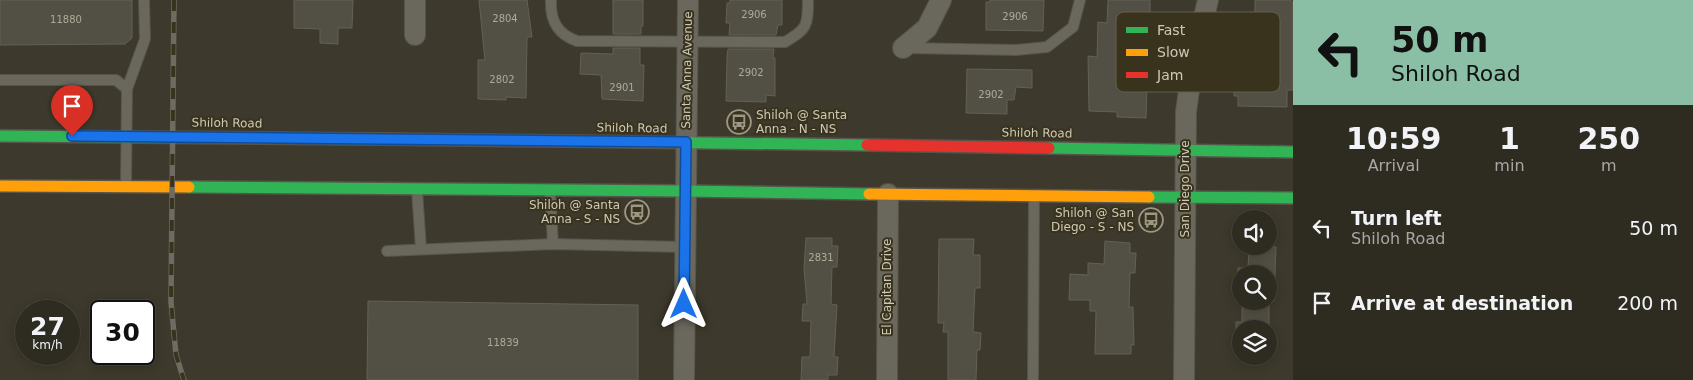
<!DOCTYPE html>
<style>
:root{--surface:#2e2b21;--page:#3a372e;--text:#f1f3f6;--muted:#a7a7a5;--line:#49473f}
body{margin:0;font-family:"DejaVu Sans",sans-serif;background:var(--page);color:var(--text);height:100vh;display:flex;flex-direction:column;font-size:19px;white-space:nowrap}
*{box-sizing:border-box;margin:0}
p{font-size:16px;color:var(--muted)}
.icon{flex:none;width:28px;height:28px;fill:none;stroke:currentColor;stroke-width:2;stroke-linecap:round;stroke-linejoin:round}
.map{position:relative;flex:1;overflow:hidden}
.panel{display:flex;flex-direction:column;background:var(--surface);width:400px}
.panel>*{flex:none}
.hud{background:#8abfa5;color:#111;overflow:hidden}
.buttons{position:absolute;left:1232px;top:210px;display:grid;gap:10px}
.buttons a{display:grid;place-items:center;width:45px;height:45px;border-radius:50%;background:var(--surface);box-shadow:0 2px 12px #0003,0 0 0 1px var(--line);font-size:25px}
.speed{position:absolute;left:15px;top:300px;display:flex;gap:10px;font-size:25px;font-weight:700;text-align:center}
.speed>*{display:grid;place-content:center;width:65px;height:65px;border-radius:50%;background:var(--surface);box-shadow:0 2px 12px #0003,0 0 0 1px var(--line);line-height:1}
.speed small{font-size:12px;font-weight:400}
.speed .limit{border:2px solid #111;border-radius:8px;background:#fff;color:#111}
.pin{position:absolute;display:grid;place-items:center;width:42px;height:42px;color:#fff;margin:-51px -21px;border-radius:50% 50% 50% 0;rotate:-45deg;box-shadow:0 0 5px #0007}
.pin .icon{rotate:45deg}
.me{position:absolute;width:55px;margin:-28px;rotate:0deg;stroke-linejoin:round;filter:drop-shadow(0 0 4px #0008)}
.turn{display:flex;align-items:center;gap:18px;height:105px;padding:0 15px;font-size:22px}
.turn .icon{width:65px;height:65px;stroke-width:2.5}
.turn b{display:block;font-size:35px;line-height:42px}
.eta{display:flex;justify-content:space-evenly;align-items:center;height:85px;text-align:center}
.eta b{font-size:30px;font-weight:700;line-height:35px}
ul{padding:0;list-style:none}
li{display:flex;align-items:center;gap:15px;height:75px;padding:0 15px}
li div{flex:1}
li b{display:block;font-size:19px}
li em{font-style:normal}
main{display:flex;flex:1;min-height:0}
.map>svg:first-child{display:block}
</style>
<main>
<div class="map">
<svg width="1293" height="380" viewBox="0 0 1293 380">
<rect width="100%" height="100%" fill="#3d392c"/>
<g fill="#524f44" stroke="#646154">
<polygon points="0,0 132,0 132,38 125,44 0,45"/>
<polygon points="294,0 353,0 352,28 338,28 338,44 320,43 320,29 294,28"/>
<polygon points="479,0 527,0 532,37 527,37 526,98 506,97 506,100 478,99 478,60 485,60"/>
<polygon points="613,0 643,0 643,26 641,26 641,34 613,34"/>
<polygon points="730,0 782,0 782,25 778,25 776,35 729,35 730,23 726,23 727,3 730,3"/>
<polygon points="990,0 1044,0 1043,31 986,30 986,2 990,2"/>
<polygon points="1108,0 1150,0 1150,22 1155,23 1154,49 1148,48 1146,118 1117,117 1117,112 1089,111 1088,56 1097,57 1098,22 1107,23"/>
<polygon points="1255,0 1291,0 1291,2 1293,2 1293,90 1287,90 1287,107 1238,106 1238,96 1234,96 1235,65 1238,65 1238,56 1251,56 1252,14 1255,14"/>
<polygon points="613,48 640,48 640,65 644,65 643,101 602,99 601,75 580,74 581,53 613,54"/>
<polygon points="728,49 774,49 773,58 775,58 775,96 766,95 766,102 726,101 727,57"/>
<polygon points="967,69 1032,70 1032,88 1016,87 1014,100 1007,100 1007,114 966,113"/>
<polygon points="806,238 832,238 832,246 838,246 837,267 832,267 831,304 837,305 834,357 838,357 837,375 828,375 828,380 801,380 802,357 810,357 811,321 802,321 803,304 807,304 804,268"/>
<polygon points="939,239 974,239 973,255 980,255 980,288 975,288 973,332 981,333 980,350 977,350 976,380 948,380 948,332 943,332 944,323 938,323"/>
<polygon points="1105,241 1130,243 1130,253 1136,253 1135,273 1130,273 1129,307 1133,307 1134,345 1131,345 1131,354 1095,354 1096,311 1090,311 1090,300 1069,300 1070,274 1088,275 1088,263 1104,264"/>
<polygon points="1249,246 1276,247 1274,301 1269,300 1269,329 1241,329 1241,356 1268,356 1268,359 1241,359 1241,344 1236,344 1236,322 1242,322 1242,301 1269,301 1269,274 1241,274 1241,287 1237,286 1238,268 1248,268"/>
<polygon points="368,301 638,305 638,380 367,380"/>
</g>
<g fill="none" stroke-linecap="round" stroke-linejoin="round">
<g stroke="#57544b" stroke-width="12">
<g id="lane">
<path d="M551,0c-1,20 6,34 26,41l208,1c22,-13 23,-16 23,-42"/>
<polyline points="906,48 1016,50 1047,47 1073,27 1080,0"/>
<polyline points="0,80 116,80 127,89 126,185"/>
<polyline points="127,89 145,39 144,0"/>
<polyline points="417,190 421,249"/>
<polyline points="550,192 553,244"/>
<polyline points="387,251 553,244 684,247"/>
<polyline points="1033,380 1034,199"/>
</g>
</g>
<g stroke="#57544b" stroke-width="22">
<g id="street">
<polyline points="415,35 415,0"/>
<polyline points="903,48 927,28 941,0"/>
<polyline points="684,380 688,0"/>
<polyline points="887,380 888,194"/>
<polyline points="1184,380 1186,112 1192,68 1208,0"/>
</g>
</g>
<g stroke="#57544b" stroke-width="14">
<g id="fast">
<polyline points="0,136 379,139"/>
<polyline points="565,141 867,145"/>
<polyline points="1049,148 1293,152"/>
<polyline points="189,187 685,191 869,194"/>
<polyline points="1149,197 1293,198"/>
</g>
</g>
<g stroke="#57544b" stroke-width="14">
<g id="slow">
<polyline points="0,186 189,187"/>
<polyline points="869,194 1149,197"/>
</g>
</g>
<g stroke="#57544b" stroke-width="14">
<g id="jam">
<polyline points="379,139 565,141"/>
<polyline points="867,145 1049,148"/>
</g>
</g>
<use href="#lane" stroke="#6a685c" stroke-width="10"/>
<use href="#street" stroke="#6a685c" stroke-width="20"/>
<use href="#fast" stroke="#30b455" stroke-width="11"/>
<use href="#slow" stroke="#ff9f0a" stroke-width="11"/>
<use href="#jam" stroke="#e5322d" stroke-width="11"/>
<g stroke="#6e6b61" stroke-width="5.5">
<polyline id="rail" points="174,0 171,302 176,355 184,380"/>
</g>
<use href="#rail" stroke="#39331e" stroke-width="4" stroke-dasharray="11" stroke-linecap="butt"/>
</g>
<g fill="none" stroke-linecap="round" stroke-linejoin="round">
<g stroke="#114b97" stroke-width="12">
<polyline id="route" points="72,136 686,142 684,304"/>
</g>
<use href="#route" stroke="#1a73e8" stroke-width="9"/>
</g>
<defs>
<g id="bus-ring" transform="scale(1.25)"><circle r="9.5" fill="#39331e" stroke="#9b9786" stroke-width="1.5"/><path d="M-5-6H5V4H4V6H2V4H-2V6H-4V4H-5ZM-3.5-4V0h7V-4ZM-3.5 1.2v1.5H-2V1.2ZM2 1.2v1.5H3.5V1.2Z" fill="#9b9786"/></g>
</defs>
<g fill-rule="evenodd">
<use href="#bus-ring" x="739" y="122"/>
<use href="#bus-ring" x="637" y="212"/>
<use href="#bus-ring" x="1151" y="220"/>
</g>
<g text-anchor="middle" dominant-baseline="central" stroke-width="4" stroke-linejoin="round" paint-order="stroke">
<g font-size="10" fill="#aeaa9a">
<text x="754" y="14">2906</text>
<text x="1015" y="16">2906</text>
<text x="505" y="18">2804</text>
<text x="66" y="19">11880</text>
<text x="751" y="72">2902</text>
<text x="502" y="79">2802</text>
<text x="622" y="87">2901</text>
<text x="991" y="94">2902</text>
<text x="821" y="257">2831</text>
<text x="503" y="342">11839</text>
</g>
<g font-size="12" fill="#cdc9b7" stroke="#39331e">
<text transform="translate(687 70) rotate(-89)">Santa Anna Avenue</text>
<text transform="translate(227 123) rotate(1)">Shiloh Road</text>
<text transform="translate(632 128) rotate(1)">Shiloh Road</text>
<text transform="translate(1037 133) rotate(1)">Shiloh Road</text>
<text transform="translate(1185 189) rotate(-90)">San Diego Drive</text>
<text transform="translate(887 287) rotate(-90)">El Capitan Drive</text>
</g>
<g font-size="12" fill="#cdc9b7" stroke="#39331e" text-anchor="end">
<text x="756" y="115" text-anchor="start">Shiloh @ Santa<tspan x="756" dy="14">Anna - N - NS</tspan></text>
<text x="620" y="205">Shiloh @ Santa<tspan x="620" dy="14">Anna - S - NS</tspan></text>
<text x="1134" y="213">Shiloh @ San<tspan x="1134" dy="14">Diego - S - NS</tspan></text>
</g>
</g>
<rect x="1116" y="12" width="164" height="80" rx="8" fill="#39331e" stroke="#65604c" stroke-width="1"/>
<rect x="1126" y="27" width="22" height="6" fill="#30b455"/>
<rect x="1126" y="49" width="22" height="7" fill="#ff9f0a"/>
<rect x="1126" y="72" width="22" height="6" fill="#e5322d"/>
<g font-size="14" fill="#cdc9b7">
<text x="1157" y="35">Fast</text>
<text x="1157" y="57">Slow</text>
<text x="1157" y="80">Jam</text>
</g>
</svg>
<div class="buttons">
<a><svg class="icon" aria-label="sound" viewBox="0 0 24 24"><path d="M4 9h4l5-4v14l-5-4H4zM17 9q2 3 0 6"/></svg></a>
<a><svg class="icon" aria-label="search" viewBox="0 0 24 24"><circle cx="10" cy="10" r="6"/><path d="M15 15l6 6"/></svg></a>
<a><svg class="icon" aria-label="layers" viewBox="0 0 24 24"><path d="M12 4l9 5-9 5-9-5zM3 14l9 5 9-5"/></svg></a>
</div>
<div class="speed"><div>27<small>km/h</small></div><div class="limit">30</div></div>
<div class="pin" style="left:72px;top:136px;background:#d93025"><svg class="icon" aria-label="arrive" viewBox="0 0 24 24"><path d="M6 21V4h12l-3 4 3 4H6"/></svg></div>
<svg class="me" style="left:684px;top:304px" viewBox="-20 -20 40 40"><path d="M0-17L14 15 0 8-14 15z" fill="#1a73e8" stroke="#fff" stroke-width="4"/></svg>
</div>
<section class="panel">
<div class="hud">
<div class="turn"><svg class="icon" aria-label="left" viewBox="0 0 24 24"><path d="M17 20v-9H6M10 6l-5 5 5 5"/></svg><div><b>50 m</b>Shiloh Road</div></div>
</div>
<div class="eta">
<div><b>10:59</b><p>Arrival</p></div>
<div><b>1</b><p>min</p></div>
<div><b>250</b><p>m</p></div>
</div>
<ul>
<li><svg class="icon" aria-label="left" viewBox="0 0 24 24"><path d="M17 20v-9H6M10 6l-5 5 5 5"/></svg><div><b>Turn left</b><p>Shiloh Road</p></div><em>50 m</em></li>
<li><svg class="icon" aria-label="arrive" viewBox="0 0 24 24"><path d="M6 21V4h12l-3 4 3 4H6"/></svg><div><b>Arrive at destination</b></div><em>200 m</em></li>
</ul>
</section>
</main>
